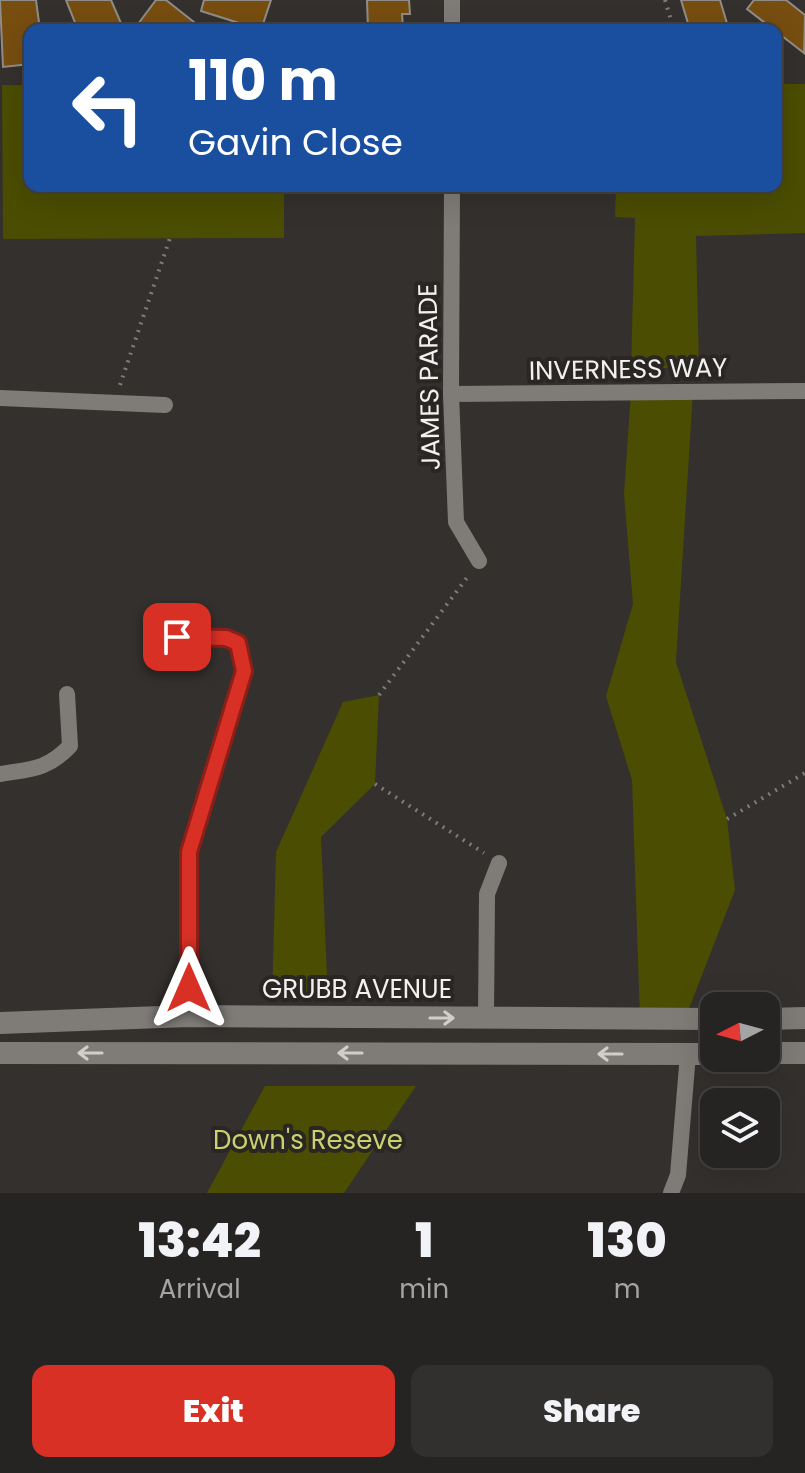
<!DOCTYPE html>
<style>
:root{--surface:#262422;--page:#32302f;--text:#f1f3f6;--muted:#a4a4a5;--line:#424140;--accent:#d93025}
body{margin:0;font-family:Poppins,sans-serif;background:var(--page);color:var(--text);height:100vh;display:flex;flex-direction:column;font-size:30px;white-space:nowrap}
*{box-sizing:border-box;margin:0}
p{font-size:26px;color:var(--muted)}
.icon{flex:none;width:44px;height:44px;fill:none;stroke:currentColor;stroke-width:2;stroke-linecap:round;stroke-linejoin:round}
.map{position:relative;height:1193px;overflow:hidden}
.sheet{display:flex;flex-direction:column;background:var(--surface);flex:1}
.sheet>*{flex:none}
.banner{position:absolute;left:24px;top:24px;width:758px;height:168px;border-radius:16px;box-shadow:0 8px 32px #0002,0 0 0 2px var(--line);background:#1a4fa0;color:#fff;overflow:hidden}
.needle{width:52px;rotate:264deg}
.buttons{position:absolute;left:700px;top:992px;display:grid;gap:16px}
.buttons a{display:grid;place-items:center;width:80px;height:80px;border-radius:16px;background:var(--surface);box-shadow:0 8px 32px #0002,0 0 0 2px var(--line);font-size:40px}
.pin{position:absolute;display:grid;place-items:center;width:68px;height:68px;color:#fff;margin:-34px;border-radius:16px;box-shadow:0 4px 12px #0006}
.me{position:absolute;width:88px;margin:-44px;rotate:0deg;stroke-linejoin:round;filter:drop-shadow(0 0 6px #0008)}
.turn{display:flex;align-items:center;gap:28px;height:168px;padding:0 32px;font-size:36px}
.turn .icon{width:104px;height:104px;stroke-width:2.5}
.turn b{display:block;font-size:56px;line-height:68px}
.eta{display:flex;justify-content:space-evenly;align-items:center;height:136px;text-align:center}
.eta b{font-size:48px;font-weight:800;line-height:56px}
.action{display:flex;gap:16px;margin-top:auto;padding:16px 32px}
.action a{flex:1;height:92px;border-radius:16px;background:var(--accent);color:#fff;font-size:32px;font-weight:800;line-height:92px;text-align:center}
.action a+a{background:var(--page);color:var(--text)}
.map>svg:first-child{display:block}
</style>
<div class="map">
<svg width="805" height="1193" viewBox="0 0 805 1193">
<rect width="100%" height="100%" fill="#33302d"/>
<g fill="#4b4d02">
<polygon points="776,84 805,84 805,233 696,236 699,367 631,369 635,218 615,217 616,186 776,186"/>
<polygon points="2,85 30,85 30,186 284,186 284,238 3,239"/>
<polygon points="693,392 676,662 727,819 735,890 685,1019 640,1019 632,780 606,696 633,604 624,494 631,393"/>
<polygon points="379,695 375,784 321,837 328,999 272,1000 276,852 343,702"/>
<polygon points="265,1086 416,1086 344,1193 207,1193"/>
</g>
<g fill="#774d10" stroke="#908d89" stroke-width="2">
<polygon points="0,0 36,0 40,30 30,30 30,64 3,67"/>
<polygon points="66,0 111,0 124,30 78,30"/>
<polygon points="156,0 166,0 204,30 146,30 138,24"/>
<polygon points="204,0 271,0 261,30 201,11"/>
<polygon points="367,0 409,0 410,14 402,14 403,28 368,30"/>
<polygon points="681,0 720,0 729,30 690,30"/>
<polygon points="754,0 786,0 805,15 804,53 747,9"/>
</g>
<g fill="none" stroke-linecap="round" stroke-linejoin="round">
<g stroke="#7e7b79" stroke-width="4" stroke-dasharray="2 6" stroke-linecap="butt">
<polyline points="665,0 674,30"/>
<polyline points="470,192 616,189"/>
<polyline points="120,385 170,238"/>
<polyline points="379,695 469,575"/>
<polyline points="375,784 484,853"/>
<polyline points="727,819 805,773"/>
</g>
<g stroke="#7f7c78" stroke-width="16">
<polyline points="452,30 452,0"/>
<polyline points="452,186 451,394 456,522 479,561"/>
<polyline points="451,394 805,391"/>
<polyline points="0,398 165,405"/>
<polyline points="177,637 226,638 238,643 244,671 189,852 188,1016"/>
<path d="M0,774c31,-5 47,-4 70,-28l-3,-52"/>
<polyline points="486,1018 487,894 499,863"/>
<polyline points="671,1193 678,1175 688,1054"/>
</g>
<g stroke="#7f7c78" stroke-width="22">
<polyline points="766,1019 805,1018"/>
<polyline points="0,1023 188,1016 714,1019"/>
<polyline points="0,1053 714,1054"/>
<polyline points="766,1053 805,1053"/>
</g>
</g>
<defs><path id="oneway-shaft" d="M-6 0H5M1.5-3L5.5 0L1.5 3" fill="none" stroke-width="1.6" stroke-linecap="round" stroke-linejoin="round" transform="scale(2)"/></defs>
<g stroke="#d0cecb">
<use href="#oneway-shaft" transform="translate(442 1018)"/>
<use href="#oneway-shaft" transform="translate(90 1053) rotate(-180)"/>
<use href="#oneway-shaft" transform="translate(350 1053) rotate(-180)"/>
<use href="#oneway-shaft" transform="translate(610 1054) rotate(-180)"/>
</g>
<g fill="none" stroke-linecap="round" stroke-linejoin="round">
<g stroke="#8d1f18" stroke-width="20">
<polyline id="route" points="177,637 226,638 238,643 244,671 189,852 189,988"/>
</g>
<use href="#route" stroke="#d93025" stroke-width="14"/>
</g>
<g text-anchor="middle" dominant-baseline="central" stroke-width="8" stroke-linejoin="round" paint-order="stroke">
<g font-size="26" fill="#f3f1ef" stroke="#292623">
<text transform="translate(628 369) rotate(-1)">INVERNESS WAY</text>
<text transform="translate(429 377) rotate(-91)">JAMES PARADE</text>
<text x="357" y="989">GRUBB AVENUE</text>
</g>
<g font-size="26" fill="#cbd170" stroke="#292623">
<text x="308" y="1140">Down's Reseve</text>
</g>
</g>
</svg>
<div class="buttons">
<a><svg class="needle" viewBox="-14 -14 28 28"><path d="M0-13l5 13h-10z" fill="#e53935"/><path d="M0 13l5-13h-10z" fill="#a4a4a5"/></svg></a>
<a><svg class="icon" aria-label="layers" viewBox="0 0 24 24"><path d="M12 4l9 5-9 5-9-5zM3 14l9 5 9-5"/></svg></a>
</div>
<div class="pin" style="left:177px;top:637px;background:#d93025"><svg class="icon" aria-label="arrive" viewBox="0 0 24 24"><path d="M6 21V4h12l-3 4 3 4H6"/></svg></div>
<svg class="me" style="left:189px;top:988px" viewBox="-20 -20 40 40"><path d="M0-17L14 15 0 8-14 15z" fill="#d93025" stroke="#fff" stroke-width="4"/></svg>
<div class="banner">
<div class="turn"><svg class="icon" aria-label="left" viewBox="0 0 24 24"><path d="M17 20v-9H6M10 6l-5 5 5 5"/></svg><div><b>110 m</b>Gavin Close</div></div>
</div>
</div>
<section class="sheet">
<div class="eta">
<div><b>13:42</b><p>Arrival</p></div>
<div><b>1</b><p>min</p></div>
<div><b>130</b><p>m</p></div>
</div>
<div class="action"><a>Exit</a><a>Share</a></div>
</section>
